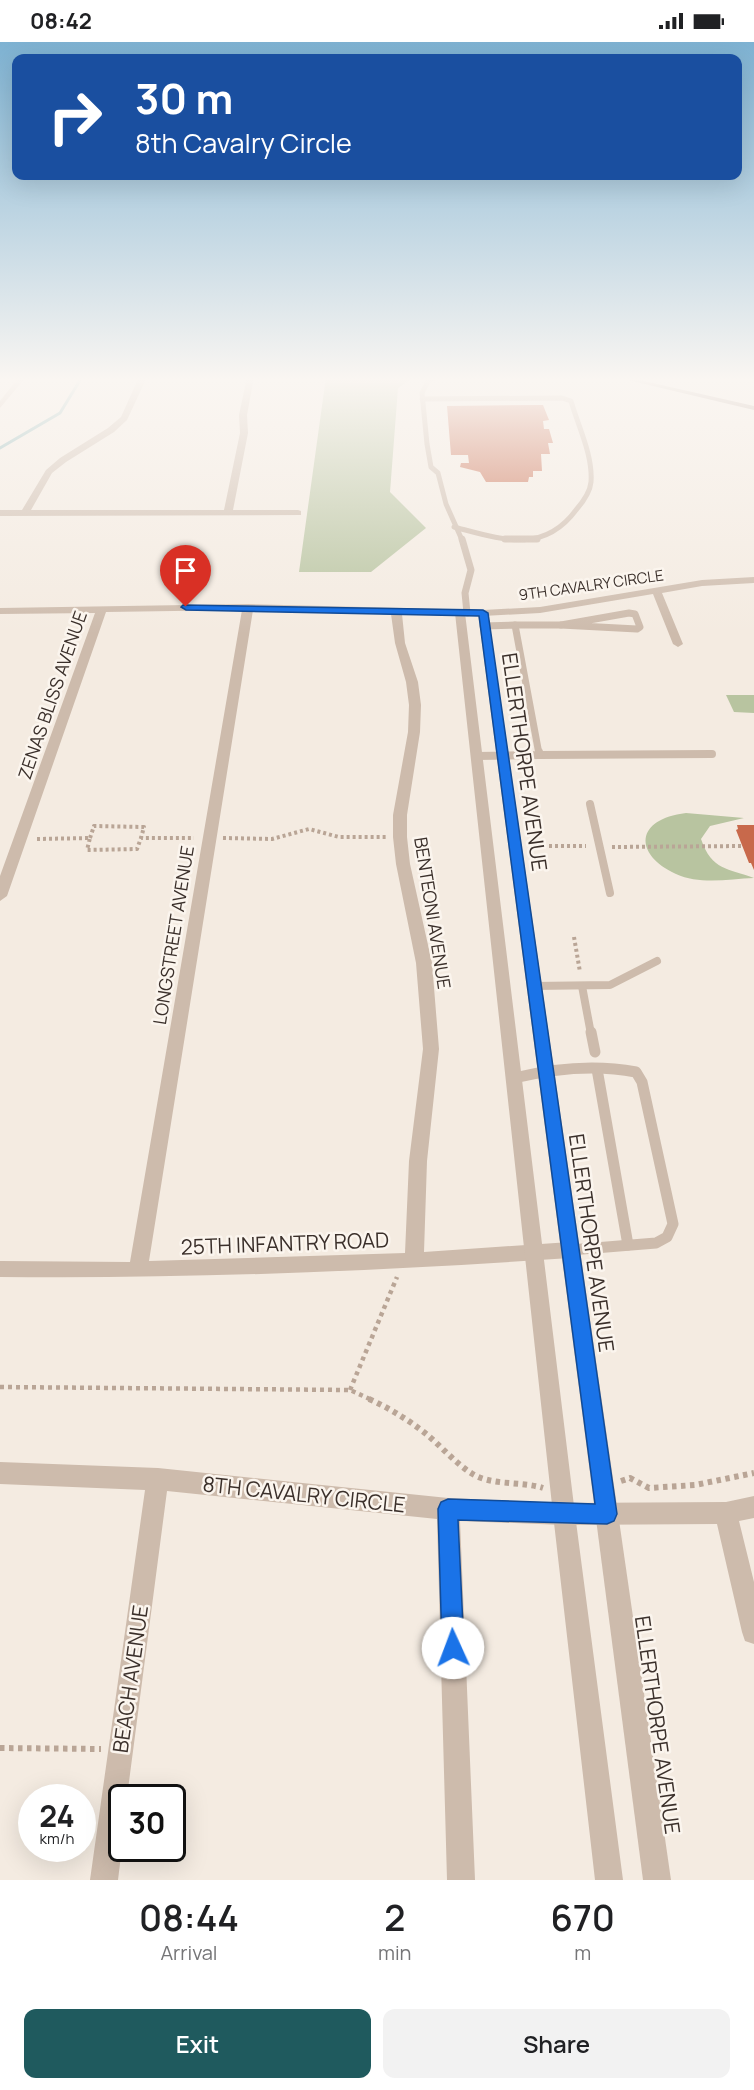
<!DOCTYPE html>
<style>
:root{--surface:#fff;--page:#f2f2f2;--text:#202124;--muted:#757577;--accent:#1f5a5e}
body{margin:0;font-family:Manrope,sans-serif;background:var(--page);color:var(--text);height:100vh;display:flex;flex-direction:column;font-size:22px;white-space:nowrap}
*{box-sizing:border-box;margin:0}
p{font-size:20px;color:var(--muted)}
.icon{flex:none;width:33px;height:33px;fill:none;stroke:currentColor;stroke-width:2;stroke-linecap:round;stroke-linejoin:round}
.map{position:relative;height:1838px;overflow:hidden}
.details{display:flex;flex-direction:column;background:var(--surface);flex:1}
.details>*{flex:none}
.banner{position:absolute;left:12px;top:12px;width:730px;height:126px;border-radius:12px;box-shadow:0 6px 24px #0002;background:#1a4fa0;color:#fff;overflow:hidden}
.speed{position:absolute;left:18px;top:1742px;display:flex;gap:12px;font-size:30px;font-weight:700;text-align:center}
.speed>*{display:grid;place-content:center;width:78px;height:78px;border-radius:50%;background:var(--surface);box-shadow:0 6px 24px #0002;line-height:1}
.speed small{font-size:15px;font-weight:400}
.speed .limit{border:3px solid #111;border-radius:9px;background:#fff;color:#111}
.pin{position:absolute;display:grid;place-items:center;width:51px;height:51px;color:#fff;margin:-62px -26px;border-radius:50% 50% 50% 0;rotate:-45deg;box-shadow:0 0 6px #0007}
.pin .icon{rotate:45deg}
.me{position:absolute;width:66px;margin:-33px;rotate:358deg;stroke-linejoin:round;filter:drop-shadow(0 0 4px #0008)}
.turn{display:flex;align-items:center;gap:21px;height:126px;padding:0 24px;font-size:27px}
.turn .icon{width:78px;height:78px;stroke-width:2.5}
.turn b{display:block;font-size:42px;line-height:51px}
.eta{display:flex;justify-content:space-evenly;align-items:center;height:102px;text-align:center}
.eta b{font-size:36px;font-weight:600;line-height:42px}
.primary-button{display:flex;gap:12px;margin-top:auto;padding:12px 24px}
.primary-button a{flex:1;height:69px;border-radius:12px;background:var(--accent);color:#fff;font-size:24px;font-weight:600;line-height:69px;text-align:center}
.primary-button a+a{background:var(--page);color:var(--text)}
.status{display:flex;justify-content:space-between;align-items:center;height:42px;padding:0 30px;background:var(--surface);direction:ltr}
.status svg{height:16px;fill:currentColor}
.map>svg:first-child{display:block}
</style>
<div class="status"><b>08:42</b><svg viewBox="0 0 49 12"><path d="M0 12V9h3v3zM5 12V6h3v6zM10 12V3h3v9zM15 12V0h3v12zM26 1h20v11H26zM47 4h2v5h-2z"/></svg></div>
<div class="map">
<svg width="754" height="1838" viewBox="0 0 754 1838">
<rect width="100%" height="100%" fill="#f4ebe1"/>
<g fill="#b8c4a0">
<polygon points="326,335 415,335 398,346 390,450 426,486 371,530 299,530"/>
<polygon points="726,653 754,653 754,671 734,670"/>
<path d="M686,771l58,5 -34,8 -9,13c11,32 27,29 53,39 -25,1 -54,7 -78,-4 -43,-20 -41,-55 10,-61z"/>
</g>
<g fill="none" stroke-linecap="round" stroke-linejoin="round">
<polyline stroke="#7fb0b2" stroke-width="3" points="0,406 60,371 82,335"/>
</g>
<g fill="#c8694b">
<polygon points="543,363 549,378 543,379 544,387 549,387 553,401 548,401 550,412 541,412 542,429 533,429 533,435 529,435 528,440 486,440 480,430 460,425 461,421 469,421 468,413 451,413 447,364"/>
<polygon points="737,783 754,783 754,828 751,821 749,821 736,788 738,787"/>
</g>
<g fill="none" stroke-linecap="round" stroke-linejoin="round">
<g stroke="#b9a596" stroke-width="4" stroke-dasharray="3 3" stroke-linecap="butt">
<polyline points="90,796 94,784 144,785 141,796"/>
<polyline points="223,796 272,797 309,787 339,795 386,795"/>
<polyline points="37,797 90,796 87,808 137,807 141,796 194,796"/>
<polyline points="531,804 586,804"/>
<polyline points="612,805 743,804"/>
<polyline points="574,895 580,930"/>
</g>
<g stroke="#b9a596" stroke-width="4.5" stroke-dasharray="4 4" stroke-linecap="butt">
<polyline points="0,1345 350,1348 372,1358"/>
<polyline points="350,1348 397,1235"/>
</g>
<g stroke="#b9a596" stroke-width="6" stroke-dasharray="4.5 4.5" stroke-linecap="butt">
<path d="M369,1357c20,9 38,20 56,34 15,12 29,29 46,40 19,13 50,8 72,15"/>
<polyline points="621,1439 630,1436 649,1446 695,1443 754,1431"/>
<polyline points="0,1706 101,1707"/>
</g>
<g stroke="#cdbbac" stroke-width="5">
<polyline points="436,335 428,339 422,351 427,402 431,425 438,431 446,462 462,498"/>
<path d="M422,357l140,-1 9,3c7,25 22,54 20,81 -1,11 -8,20 -15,28 -33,45 -76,29 -122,17"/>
</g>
<g stroke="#cdbbac" stroke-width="7">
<polyline points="462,497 471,528 465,551 467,571"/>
<polyline points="505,497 537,497"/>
<polygon points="629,571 635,572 640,585 637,587 561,583"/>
<polyline points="515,583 561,583"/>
<polyline points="483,584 515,583 539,712"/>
</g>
<g stroke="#cdbbac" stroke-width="8">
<polyline points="539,713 712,712"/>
<polyline points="477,714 539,713 539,710"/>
<polyline points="590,762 610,851"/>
<polyline points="533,944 610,943 657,919"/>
<polyline points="582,944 591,992"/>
</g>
<g stroke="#cdbbac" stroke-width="11">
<polyline points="591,990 595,1010"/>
<polyline points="597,1027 628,1203"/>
<path d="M514,1036c41,-10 81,-14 122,-6l6,10 31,142 -6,13 -11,6 -86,7"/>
</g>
<g fill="#cdbbac" fill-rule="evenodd">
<polygon points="19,335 26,335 0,366 0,359"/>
<polygon points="139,335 147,335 127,378 114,390 66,420 52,431 31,468 224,468 240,391 239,373 247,335 254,335 247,373 248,391 233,468 298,468 301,469 301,473 0,474 0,468 22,468 46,428 60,416 108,386 121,375"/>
<path d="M754,535v6l-52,3 -40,7 21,51 -5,3 -5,-3 -20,-50 -113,19 -57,3 -81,-2 3,29 13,39 3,23 -1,27 -13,83v22l3,27 22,99 7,86 -12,112 -3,91 146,-10 7,2 2,6 -2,6 -7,2c-190,13 -379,21 -570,19v-16l130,1 112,-652 -136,2 -99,284 -7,5v-25l95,-263 -95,1v-6l248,-4 235,6 57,-3 162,-27zM253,568l138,4 4,29 11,39 3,23 -1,27 -15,83v22l3,27 20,99 7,86 -14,112 -4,92 -256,8z"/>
<polygon points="0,1420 158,1426 448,1456 564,1461 726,1460 754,1454 754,1476 739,1479 754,1540 754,1602 745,1599 742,1590 717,1482 564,1483 460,1479 475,1838 447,1838 437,1477 167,1449 127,1755 122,1755 122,1805 118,1838 90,1838 145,1448 0,1442"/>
</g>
<g fill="#cdbbac" fill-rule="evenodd">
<polygon points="460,568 465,571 575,1472 623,1838 595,1838 553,1472 455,571"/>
<polygon points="483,568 488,571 671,1838 643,1838 478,571"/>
</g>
<polygon fill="#a18a7d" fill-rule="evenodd" points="615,335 626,335 754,364 754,368"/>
</g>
<linearGradient id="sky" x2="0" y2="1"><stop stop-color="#7eb2d2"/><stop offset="0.57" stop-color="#faf6f2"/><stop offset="1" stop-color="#faf6f2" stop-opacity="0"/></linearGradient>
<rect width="754" height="592" fill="url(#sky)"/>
<polygon fill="#1a73e8" stroke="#114b97" stroke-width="1.5" points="183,563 483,568 488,571 617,1472 614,1479 607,1482 458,1478 464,1606 461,1614 453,1617 445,1614 442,1606 438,1467 441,1460 448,1457 595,1462 479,574 186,568 181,565"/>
<g text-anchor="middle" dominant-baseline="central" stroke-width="5" stroke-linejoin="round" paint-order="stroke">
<g font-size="15" fill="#3b302b" stroke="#fbf5ee">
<text transform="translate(591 543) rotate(-8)">9TH CAVALRY CIRCLE</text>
</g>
<g font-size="18" fill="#3b302b" stroke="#fbf5ee">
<text transform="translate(52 653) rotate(-71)">ZENAS BLISS AVENUE</text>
<text transform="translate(433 871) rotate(81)">BENTEONI AVENUE</text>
<text transform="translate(173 893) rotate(-81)">LONGSTREET AVENUE</text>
</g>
<g font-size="21" fill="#3b302b" stroke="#fbf5ee">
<text transform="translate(525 720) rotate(82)">ELLERTHORPE AVENUE</text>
<text transform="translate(285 1201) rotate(-2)">25TH INFANTRY ROAD</text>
<text transform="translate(592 1201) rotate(82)">ELLERTHORPE AVENUE</text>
<text transform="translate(304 1452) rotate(6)">8TH CAVALRY CIRCLE</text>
<text transform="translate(130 1637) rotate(-82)">BEACH AVENUE</text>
<text transform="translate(658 1683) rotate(82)">ELLERTHORPE AVENUE</text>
</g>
</g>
</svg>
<div class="speed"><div>24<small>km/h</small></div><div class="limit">30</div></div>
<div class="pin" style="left:186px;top:565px;background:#d93025"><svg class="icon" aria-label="arrive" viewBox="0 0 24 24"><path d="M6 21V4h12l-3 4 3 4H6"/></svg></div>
<svg class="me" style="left:453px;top:1606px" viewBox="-20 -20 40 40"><circle r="19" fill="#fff"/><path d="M0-13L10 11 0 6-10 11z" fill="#1a73e8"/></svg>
<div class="banner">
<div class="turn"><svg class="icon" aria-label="right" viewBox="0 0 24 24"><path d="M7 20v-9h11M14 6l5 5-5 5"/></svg><div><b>30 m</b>8th Cavalry Circle</div></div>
</div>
</div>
<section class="details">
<div class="eta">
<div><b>08:44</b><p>Arrival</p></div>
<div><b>2</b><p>min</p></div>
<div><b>670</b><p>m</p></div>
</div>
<div class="primary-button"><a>Exit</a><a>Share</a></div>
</section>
